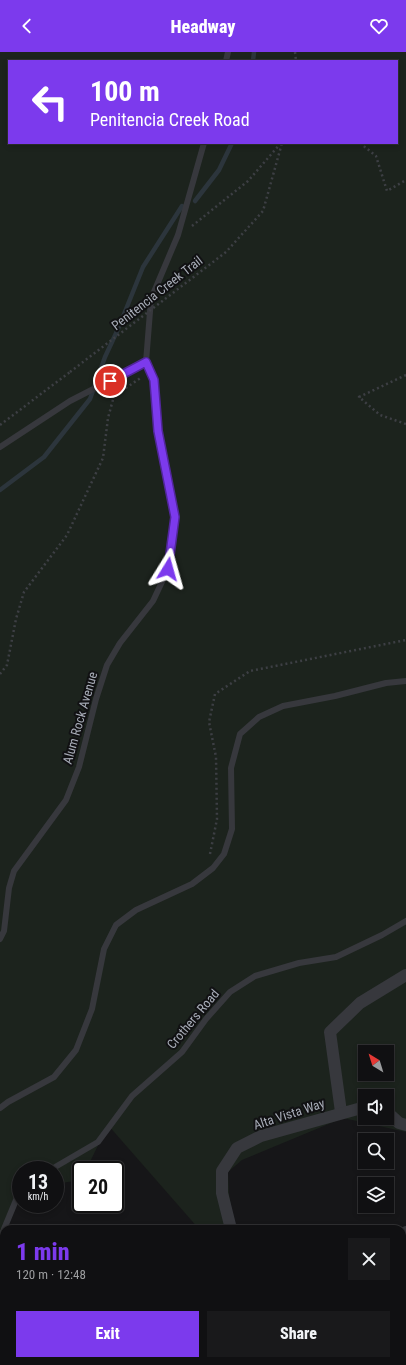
<!DOCTYPE html>
<meta charset="utf-8">
<style>
:root{--surface:#101012;--page:#19191b;--text:#f1f3f6;--muted:#9c9d9f;--line:#303032;--accent:#7c3aed}
body{margin:0;font-family:"Roboto Condensed",sans-serif;background:var(--page);color:var(--text);height:100vh;display:flex;flex-direction:column;font-size:15px;white-space:nowrap}
*{box-sizing:border-box;margin:0}
p{font-size:13px;color:var(--muted)}
.icon{flex:none;width:22px;height:22px;fill:none;stroke:currentColor;stroke-width:2;stroke-linecap:round;stroke-linejoin:round}
.map{position:relative;flex:1;overflow:hidden}
.sheet{position:absolute;left:0px;top:1173px;width:406px;height:140px;display:flex;flex-direction:column;background:var(--surface);border-radius:12px 12px 0 0;box-shadow:0 2px 6px #0003,0 0 0 1px var(--line)}
.sheet>*{flex:none}
.banner{position:absolute;left:8px;top:8px;width:390px;height:84px;border-radius:0px;box-shadow:0 2px 6px #0003,0 0 0 1px var(--line);background:#7c3aed;color:#fff;overflow:hidden}
.needle{width:26px;rotate:322deg}
.tools{position:absolute;left:358px;top:993px;display:grid;gap:8px}
.tools a{display:grid;place-items:center;width:36px;height:36px;border-radius:0px;background:var(--surface);box-shadow:0 2px 6px #0003,0 0 0 1px var(--line);font-size:20px}
.speed{position:absolute;left:12px;top:1109px;display:flex;gap:8px;font-size:20px;font-weight:700;text-align:center}
.speed>*{display:grid;place-content:center;width:52px;height:52px;border-radius:50%;background:var(--surface);box-shadow:0 2px 6px #0003,0 0 0 1px var(--line);line-height:1}
.speed small{font-size:10px;font-weight:400}
.speed .limit{border:2px solid #111;border-radius:6px;background:#fff;color:#111}
.pin{position:absolute;display:grid;place-items:center;width:34px;height:34px;color:#fff;margin:-17px;border:2px solid #fff;border-radius:50%;box-shadow:0 1px 4px #0007}
.me{position:absolute;width:44px;margin:-22px;rotate:8deg;stroke-linejoin:round;filter:drop-shadow(0 0 3px #0008)}
.turn{display:flex;align-items:center;gap:14px;height:84px;padding:0 16px;font-size:18px}
.turn .icon{width:52px;height:52px;stroke-width:2.5}
.turn b{display:block;font-size:28px;line-height:34px}
.round{display:grid;place-items:center;flex:none;width:42px;height:42px;border-radius:0px;background:var(--page)}
.overview{display:flex;align-items:center;justify-content:space-between;height:68px;padding:0 16px}
h1{font-size:24px;font-weight:800;line-height:30px;color:var(--accent)}
.primary-button{display:flex;gap:8px;margin-top:auto;padding:8px 16px}
.primary-button a{flex:1;height:46px;border-radius:0px;background:var(--accent);color:#fff;font-size:16px;font-weight:800;line-height:46px;text-align:center}
.primary-button a+a{background:var(--page);color:var(--text)}
header{display:flex;justify-content:space-between;align-items:center;height:52px;padding:0 16px;background:var(--accent);color:#fff;font-size:18px;font-weight:800}
.map>svg:first-child{display:block}
</style>
<header><svg class="icon" aria-label="back" viewBox="0 0 24 24"><path d="M15 5l-7 7 7 7"/></svg>Headway<svg class="icon" aria-label="heart" viewBox="0 0 24 24"><path d="M12 20l-8-8c-3-5 5-10 8-4 3-6 11-1 8 4z"/></svg></header>
<div class="map">
<svg width="406" height="1313" viewBox="0 0 406 1313">
<rect width="100%" height="100%" fill="#161618"/>
<path fill="#1c231d" fill-rule="evenodd" d="M0,0h406v1080l-63,-14 -101,42 -14,12 1,22 6,35h-36l-91,-104 -22,45h-5v10l-26,4v-14h-34v22l-21,47zM9,9h388v82h-388zM365,1000h22v22h-22zM365,1044h22v22h-22z"/>
<g fill="none" stroke-linecap="round" stroke-linejoin="round">
<g stroke="#2c353c" stroke-width="4.5">
<polyline points="253,9 254,0"/>
<polyline points="195,149 219,118 232,91"/>
<polyline points="0,438 44,405 90,347 105,305 118,277 143,215 182,154"/>
</g>
<g stroke="#3d3f44" stroke-width="2.5" stroke-dasharray="2 3" stroke-linecap="butt">
<polyline points="295,0 296,9"/>
<polyline points="360,91 376,104 387,139 406,128"/>
<polyline points="192,174 248,129 281,91"/>
<polyline points="165,247 226,200 263,159 282,91"/>
<polyline points="406,323 359,345 380,363 406,372"/>
<polyline points="0,373 70,320"/>
<polyline points="0,622 7,613 16,567 24,540 67,483 103,406 108,366 114,344 142,325"/>
<polyline points="210,802 217,767 216,705 209,670 215,642 250,619 406,588"/>
</g>
<g stroke="#37383d" stroke-width="6">
<polyline points="226,9 228,0"/>
<polyline points="146,310 151,247 178,183 204,91"/>
<polyline points="0,395 70,349 146,310"/>
<polyline points="0,887 4,879 9,836 14,819 66,748 79,715 96,647 107,613 120,591 153,549 168,517 175,465 158,379 155,328 146,310"/>
<polyline points="0,1056 8,1050 54,1025 76,998 92,957 104,897 116,873 136,858 192,832 213,816 224,802 232,777 231,716 240,682 259,665 283,654 335,644 386,631 406,629"/>
<polyline points="50,1118 98,1090 132,1044 182,1000 206,967 230,940 255,924 299,911 336,905 382,883 406,869"/>
<polyline points="4,1177 21,1136"/>
<polyline points="0,1184 4,1178"/>
</g>
<g stroke="#37383d" stroke-width="12">
<polyline points="341,1060 330,980 360,951 406,923"/>
<polyline points="387,1060 399,1071 406,1073"/>
<polyline points="231,1177 222,1141 222,1119 237,1096 261,1084 365,1055"/>
<polyline points="402,1182 406,1180"/>
<polyline points="0,1261 4,1261"/>
<polyline points="49,1309 50,1313"/>
<polyline points="202,1313 203,1309"/>
</g>
<polyline stroke="#3d3f44" stroke-width="2.5" stroke-dasharray="2 3" stroke-linecap="butt" points="70,320 165,247"/>
</g>
<g fill="none" stroke-linecap="round" stroke-linejoin="round">
<g stroke="#51269a" stroke-width="10">
<polyline id="route" points="110,329 146,310 154,328 158,379 175,465 168,517"/>
</g>
<use href="#route" stroke="#7c3aed" stroke-width="7"/>
</g>
<g text-anchor="middle" dominant-baseline="central" stroke-width="4" stroke-linejoin="round" paint-order="stroke">
<g font-size="13" fill="#a8adb8" stroke="#111113">
<text transform="translate(157 241) rotate(-38)">Penitencia Creek Trail</text>
<text transform="translate(80 666) rotate(-74)">Alum Rock Avenue</text>
<text transform="translate(193 967) rotate(-50)">Crothers Road</text>
<text transform="translate(289 1062) rotate(-18)">Alta Vista Way</text>
</g>
</g>
</svg>
<div class="tools">
<a><svg class="needle" viewBox="-14 -14 28 28"><path d="M0-13l5 13h-10z" fill="#e53935"/><path d="M0 13l5-13h-10z" fill="#9c9d9f"/></svg></a>
<a><svg class="icon" aria-label="sound" viewBox="0 0 24 24"><path d="M4 9h4l5-4v14l-5-4H4zM17 9q2 3 0 6"/></svg></a>
<a><svg class="icon" aria-label="search" viewBox="0 0 24 24"><circle cx="10" cy="10" r="6"/><path d="M15 15l6 6"/></svg></a>
<a><svg class="icon" aria-label="layers" viewBox="0 0 24 24"><path d="M12 4l9 5-9 5-9-5zM3 14l9 5 9-5"/></svg></a>
</div>
<div class="speed"><div>13<small>km/h</small></div><div class="limit">20</div></div>
<div class="pin" style="left:110px;top:329px;background:#d93025"><svg class="icon" aria-label="arrive" viewBox="0 0 24 24"><path d="M6 21V4h12l-3 4 3 4H6"/></svg></div>
<svg class="me" style="left:168px;top:517px" viewBox="-20 -20 40 40"><path d="M0-17L14 15 0 8-14 15z" fill="#7c3aed" stroke="#fff" stroke-width="4"/></svg>
<div class="banner">
<div class="turn"><svg class="icon" aria-label="left" viewBox="0 0 24 24"><path d="M17 20v-9H6M10 6l-5 5 5 5"/></svg><div><b>100 m</b>Penitencia Creek Road</div></div>
</div>
<section class="sheet">
<div class="overview"><div><h1>1 min</h1><p>120 m · 12:48</p></div><a class="round"><svg class="icon" aria-label="close" viewBox="0 0 24 24"><path d="M6 6l12 12M18 6L6 18"/></svg></a></div>
<div class="primary-button"><a>Exit</a><a>Share</a></div>
</section>
</div>
